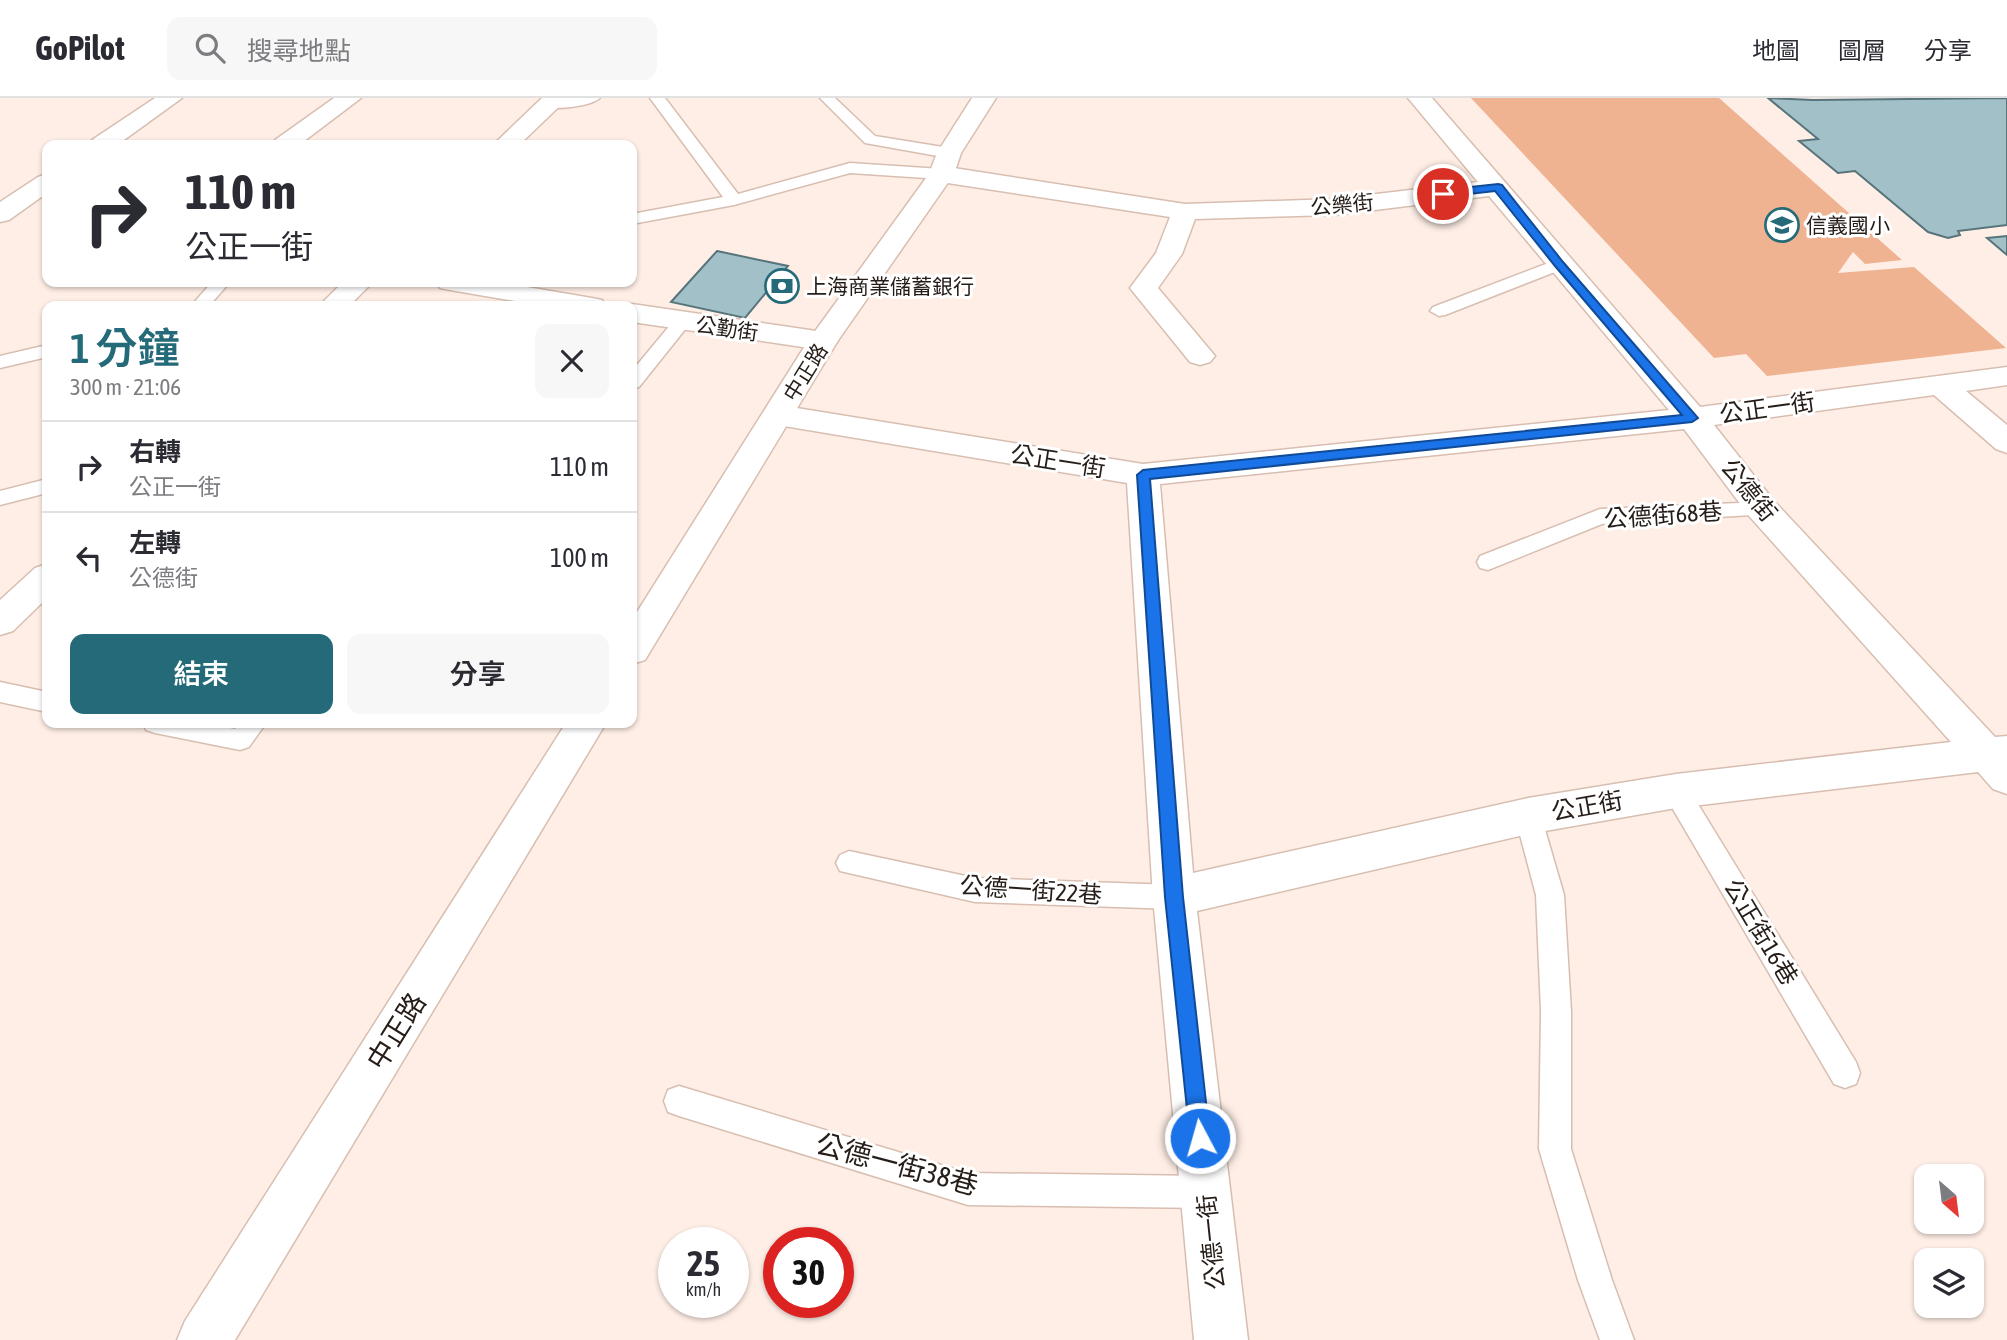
<!DOCTYPE html>
<html lang="zh-TW">
<meta charset="utf-8">
<style>
:root{--surface:#fff;--page:#f7f7f7;--text:#2b2b33;--muted:#7c7c81;--line:#e1e1e2;--accent:#246a79}
body{margin:0;font-family:"Asap Condensed","Noto Sans TC",sans-serif;background:var(--page);color:var(--text);height:100vh;display:flex;flex-direction:column;font-size:26px;white-space:nowrap}
*{box-sizing:border-box;margin:0}
p{font-size:23px;color:var(--muted)}
.icon{flex:none;width:38px;height:38px;fill:none;stroke:currentColor;stroke-width:2;stroke-linecap:round;stroke-linejoin:round}
.map{position:relative;flex:1;overflow:hidden}
.panel{position:absolute;left:42px;top:203px;width:595px;height:427px;display:flex;flex-direction:column;background:var(--surface);border-radius:14px;box-shadow:0 2px 5px #0004}
.panel>*{flex:none}
.top-card{position:absolute;left:42px;top:42px;width:595px;height:147px;border-radius:14px;box-shadow:0 2px 5px #0004;background:#fff;color:var(--text);overflow:hidden}
.needle{width:46px;rotate:152deg}
.tools{position:absolute;left:1914px;top:1066px;display:grid;gap:14px}
.tools a{display:grid;place-items:center;width:70px;height:70px;border-radius:14px;background:var(--surface);box-shadow:0 2px 5px #0004;font-size:35px}
.speed{position:absolute;left:658px;top:1129px;display:flex;gap:14px;font-size:35px;font-weight:700;text-align:center}
.speed>*{display:grid;place-content:center;width:91px;height:91px;border-radius:50%;background:var(--surface);box-shadow:0 2px 5px #0004;line-height:1}
.speed small{font-size:18px;font-weight:400}
.speed .limit{border:10px solid #d22;background:#fff;color:#111}
.pin{position:absolute;display:grid;place-items:center;width:60px;height:60px;color:#fff;margin:-30px;border:4px solid #fff;border-radius:50%;box-shadow:0 2px 7px #0007}
.me{position:absolute;width:77px;margin:-38px;rotate:354deg;stroke-linejoin:round;filter:drop-shadow(0 0 5px #0008)}
.turn{display:flex;align-items:center;gap:24px;height:147px;padding:0 28px;font-size:32px}
.turn .icon{width:91px;height:91px;stroke-width:2.5}
.turn b{display:block;font-size:49px;line-height:60px}
.round{display:grid;place-items:center;flex:none;width:74px;height:74px;border-radius:14px;background:var(--page)}
.head{display:flex;align-items:center;justify-content:space-between;height:119px;padding:0 28px}
h1{font-size:42px;font-weight:600;line-height:52px;color:var(--accent)}
.primary-button{display:flex;gap:14px;margin-top:auto;padding:14px 28px}
.primary-button a{flex:1;height:80px;border-radius:14px;background:var(--accent);color:#fff;font-size:28px;font-weight:600;line-height:80px;text-align:center}
.primary-button a+a{background:var(--page);color:var(--text)}
ul{padding:0;list-style:none}
li{display:flex;align-items:center;gap:21px;height:91px;padding:0 28px;border-top:2px solid var(--line)}
li div{flex:1}
li b{display:block;font-size:26px}
li em{font-style:normal}
header{display:flex;align-items:center;gap:42px;box-sizing:border-box;height:98px;padding:0 35px;background:var(--surface);border-bottom:2px solid var(--line)}
header strong{font-size:33px}
nav{display:flex;gap:38px;margin-inline-start:auto;font-size:24px}
.search{width:490px;height:63px;background:var(--page);display:flex;align-items:center;gap:18px;box-sizing:border-box;padding:0 24px;border-radius:14px;color:var(--muted);font-size:26px}
.map>svg:first-child{display:block}
</style>
<header>
<strong>GoPilot</strong>
<div class="search"><svg class="icon" aria-label="search" viewBox="0 0 24 24"><circle cx="10" cy="10" r="6"/><path d="M15 15l6 6"/></svg>搜尋地點</div>
<nav><a>地圖</a><a>圖層</a><a>分享</a></nav>
</header>
<div class="map">
<svg width="2007" height="1242" viewBox="0 0 2007 1242">
<rect width="100%" height="100%" fill="#feeee6"/>
<polygon fill="#efb391" points="1471,0 1719,0 1902,162 1865,166 1853,154 1838,175 1914,169 2006,250 1767,278 1746,256 1714,260"/>
<g fill="#a1c0c8" stroke="#57747b" stroke-width="2">
<polygon points="1768,0 1813,2 2007,0 2007,127 1958,133 1960,137 1948,140 1928,134 1855,73 1838,75 1799,43 1818,41"/>
<polygon points="2007,138 2007,157 1987,140"/>
<polygon points="717,153 788,168 745,220 671,204"/>
</g>
<g fill="none" stroke-linecap="round" stroke-linejoin="round">
<g stroke="#d8beb0" stroke-width="3">
<g id="lane">
<path d="M561,0h39c-9,8 -48,14 -57,6l2,-3z"/>
<polygon points="650,0 665,0 738,96 850,65 941,71 949,76 941,81 850,75 734,107 632,126 632,116 723,99"/>
<polygon points="820,0 835,0 875,38 949,50 957,55 949,60 865,45"/>
<polygon points="1559,161 1565,162 1568,166 1565,170 1445,217 1439,218 1430,213 1433,209"/>
<polygon points="212,184 230,184 209,208 191,208"/>
<polygon points="682,219 691,224 639,289 632,291 632,273 676,220"/>
<polygon points="47,247 47,259 0,270 0,258"/>
<polygon points="47,381 47,395 0,407 0,393"/>
<polygon points="1762,404 1769,406 1773,411 1769,416 1602,426 1488,472 1480,470 1477,464 1480,458 1600,411"/>
<polygon points="0,584 47,594 47,614 0,604"/>
<polygon points="143,625 204,625 235,631 240,625 266,625 249,649 240,652 155,635 146,632"/>
<polygon points="1676,682 1685,685 1856,964 1860,975 1856,986 1845,990 1834,986 1667,701 1663,693 1667,685"/>
<polygon points="1528,707 1537,710 1541,718 1564,797 1571,913 1571,1051 1612,1182 1634,1242 1600,1242 1578,1182 1539,1051 1541,913 1536,797 1515,718 1519,710"/>
<polygon points="849,753 975,780 1174,787 1184,790 1188,799 1184,808 1174,811 975,804 840,773 836,765 840,757"/>
<polygon points="679,988 968,1075 1205,1078 1216,1083 1221,1094 1216,1105 1205,1110 968,1107 679,1018 668,1014 664,1003 668,992"/>
</g>
</g>
<g stroke="#d8beb0" stroke-width="3">
<g id="street">
<polygon points="155,0 182,0 117,47 89,47 92,42"/>
<polygon points="334,0 361,0 299,47 272,47 275,42"/>
<polygon points="542,0 568,0 519,47 493,47"/>
<path d="M1408,0h24l268,309 307,-40v18l-41,6 41,34v28l-11,-4 -62,-54 -220,30 60,76 221,236 12,-1v58l-14,-5 -15,-17 -302,36 -148,26 -331,77 51,429h-54l-41,-443 -26,-414 -349,-58 -11,-3 -4,-7 4,-7 11,-3 365,59 526,-54 -180,-214 -155,19 -139,4 -13,35 -24,34 57,68 -5,6 -10,3 -10,-3 -60,-74 26,-35 14,-36 -229,-35 -9,-3 -4,-5 4,-5 9,-3 244,38 149,-5 144,-17zM1684,331l66,88 201,225 -275,32 -148,24 -335,75 -33,-389z"/>
<polygon points="47,76 47,95 9,122 0,124 0,104 38,79"/>
<polygon points="343,184 373,184 349,208 319,208"/>
<polygon points="436,184 498,184 592,200 602,202 606,208 544,208 450,192 440,190"/>
<polygon points="632,206 823,234 833,237 838,243 833,249 823,252 632,224 632,208 625,208"/>
<polygon points="47,466 47,500 13,533 0,537 0,502 35,470"/>
</g>
</g>
<g stroke="#d8beb0" stroke-width="3">
<g id="primary">
<polygon points="972,0 996,0 961,55 954,76 837,244 645,562 632,566 632,522 808,243 929,76 937,55"/>
<polygon points="566,625 606,625 235,1242 177,1242 185,1223"/>
</g>
</g>
<use href="#lane" fill="#fff" fill-rule="evenodd"/>
<use href="#street" fill="#fff" fill-rule="evenodd"/>
<use href="#primary" fill="#fff" fill-rule="evenodd"/>
</g>
<polygon fill="#1a73e8" stroke="#114b97" stroke-width="2" points="1498,86 1502,87 1563,164 1698,320 1692,324 1150,381 1183,799 1210,1040 1207,1047 1200,1050 1192,1047 1190,1040 1165,799 1137,377 1143,372 1682,317 1555,168 1495,93 1443,99 1438,96 1443,92"/>
<defs>
<g id="school-ring" transform="scale(1.75)"><circle r="9.5" fill="#fff" stroke="#246a79" stroke-width="1.5"/><path d="M0-5L7-2L0 1L-7-2ZM-4 1L0 2.5L4 1V4Q0 6-4 4Z" fill="#246a79"/></g>
<g id="bank-ring" transform="scale(1.75)"><circle r="9.5" fill="#fff" stroke="#246a79" stroke-width="1.5"/><path d="M-6-4H6V4H-6ZM0-2.3a2.3 2.3 0 1 0 0 4.6a2.3 2.3 0 1 0 0-4.6Z" fill="#246a79"/></g>
</defs>
<g fill-rule="evenodd">
<use href="#school-ring" x="1782" y="127"/>
<use href="#bank-ring" x="782" y="188"/>
</g>
<g text-anchor="middle" dominant-baseline="central" stroke-width="6" stroke-linejoin="round" paint-order="stroke">
<g font-size="21" fill="#261d18" stroke="#fff">
<text transform="translate(1342 106) rotate(-5)">公樂街</text>
<text transform="translate(727 230) rotate(8)">公勤街</text>
<text transform="translate(805 274) rotate(-58)">中正路</text>
</g>
<g font-size="21" fill="#261d18" stroke="#fff" text-anchor="start">
<text x="1806" y="127">信義國小</text>
<text x="806" y="188">上海商業儲蓄銀行</text>
</g>
<g font-size="24" fill="#261d18" stroke="#fff">
<text transform="translate(1767 310) rotate(-8)">公正一街</text>
<text transform="translate(1058 363) rotate(9)">公正一街</text>
<text transform="translate(1749 392) rotate(51)">公德街</text>
<text transform="translate(1663 417) rotate(-4)">公德街68巷</text>
<text transform="translate(1587 708) rotate(-10)">公正街</text>
<text transform="translate(1031 792) rotate(4)">公德一街22巷</text>
<text transform="translate(1761 834) rotate(59)">公正街16巷</text>
<text transform="translate(1211 1144) rotate(-96)">公德一街</text>
</g>
<g font-size="28" fill="#261d18" stroke="#fff">
<text transform="translate(396 933) rotate(-58)">中正路</text>
<text transform="translate(897 1066) rotate(15)">公德一街38巷</text>
</g>
</g>
</svg>
<div class="tools">
<a><svg class="needle" viewBox="-14 -14 28 28"><path d="M0-13l5 13h-10z" fill="#e53935"/><path d="M0 13l5-13h-10z" fill="#7c7c81"/></svg></a>
<a><svg class="icon" aria-label="layers" viewBox="0 0 24 24"><path d="M12 4l9 5-9 5-9-5zM3 14l9 5 9-5"/></svg></a>
</div>
<div class="speed"><div>25<small>km/h</small></div><div class="limit">30</div></div>
<div class="pin" style="left:1443px;top:96px;background:#d93025"><svg class="icon" aria-label="arrive" viewBox="0 0 24 24"><path d="M6 21V4h12l-3 4 3 4H6"/></svg></div>
<svg class="me" style="left:1200px;top:1040px" viewBox="-20 -20 40 40"><circle r="17" fill="#1a73e8" stroke="#fff" stroke-width="3"/><path d="M0-11L8 9 0 5-8 9z" fill="#fff"/></svg>
<div class="top-card">
<div class="turn"><svg class="icon" aria-label="right" viewBox="0 0 24 24"><path d="M7 20v-9h11M14 6l5 5-5 5"/></svg><div><b>110 m</b>公正一街</div></div>
</div>
<section class="panel">
<div class="head"><div><h1>1 分鐘</h1><p>300 m · 21:06</p></div><a class="round"><svg class="icon" aria-label="close" viewBox="0 0 24 24"><path d="M6 6l12 12M18 6L6 18"/></svg></a></div>
<ul>
<li><svg class="icon" aria-label="right" viewBox="0 0 24 24"><path d="M7 20v-9h11M14 6l5 5-5 5"/></svg><div><b>右轉</b><p>公正一街</p></div><em>110 m</em></li>
<li><svg class="icon" aria-label="left" viewBox="0 0 24 24"><path d="M17 20v-9H6M10 6l-5 5 5 5"/></svg><div><b>左轉</b><p>公德街</p></div><em>100 m</em></li>
</ul>
<div class="primary-button"><a>結束</a><a>分享</a></div>
</section>
</div>
